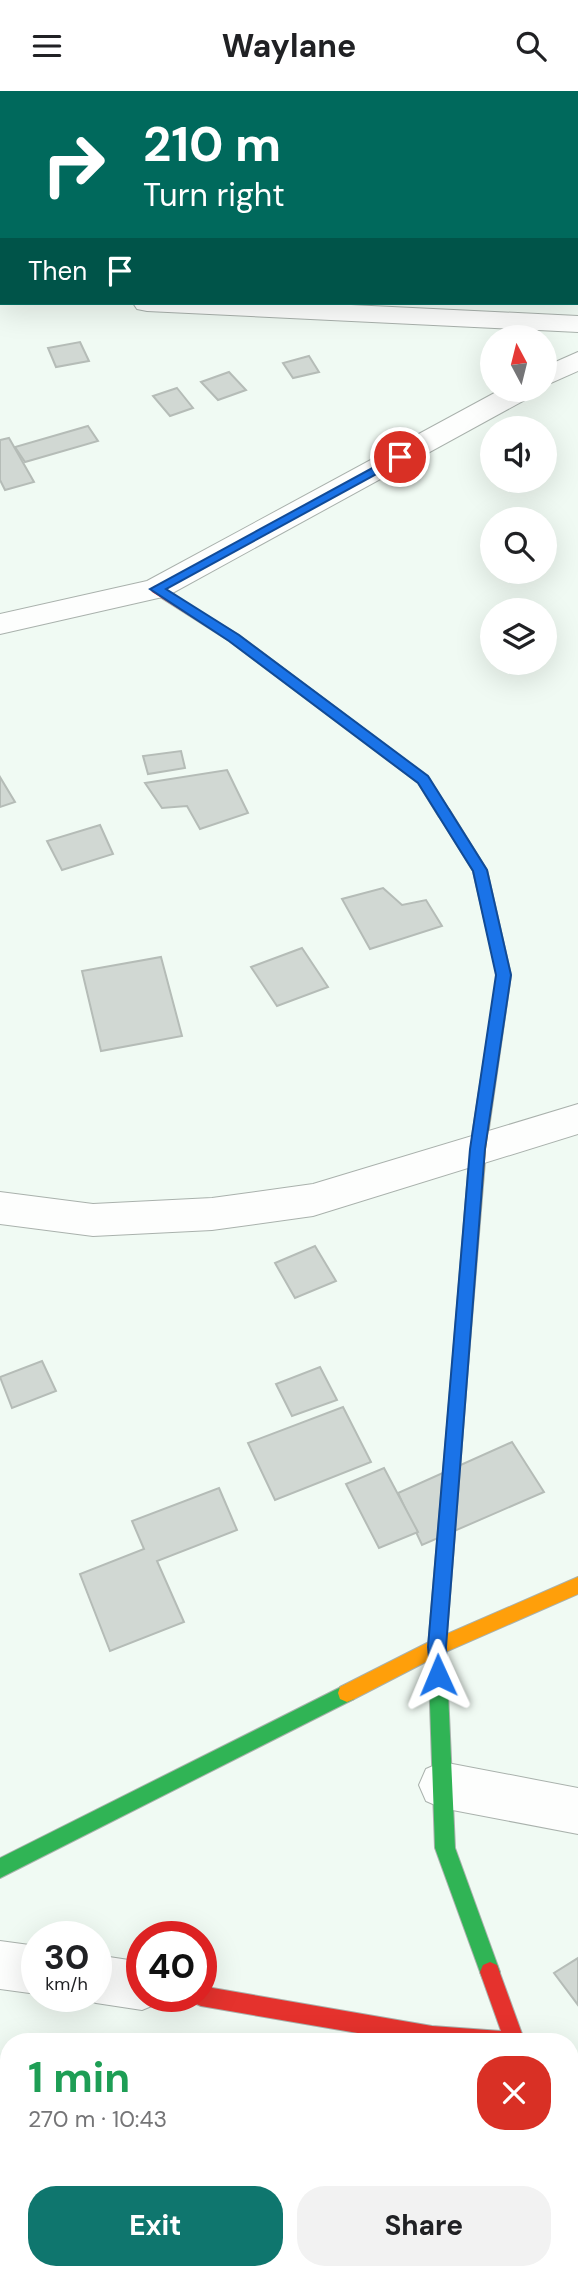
<!DOCTYPE html>
<meta charset="utf-8">
<style>
:root{--surface:#fff;--page:#f2f2f2;--text:#202124;--muted:#757577;--accent:#0f766e}
body{margin:0;font-family:"DM Sans",sans-serif;background:var(--page);color:var(--text);height:100vh;display:flex;flex-direction:column;font-size:26px;white-space:nowrap}
*{box-sizing:border-box;margin:0}
p{font-size:23px;color:var(--muted)}
.icon{flex:none;width:38px;height:38px;fill:none;stroke:currentColor;stroke-width:2;stroke-linecap:round;stroke-linejoin:round}
.map{position:relative;flex:1;overflow:hidden}
.side{position:absolute;left:0px;top:1942px;width:579px;height:247px;display:flex;flex-direction:column;background:var(--surface);border-radius:28px 28px 0 0;box-shadow:0 7px 28px #0002}
.side>*{flex:none}
.guide{position:absolute;left:0px;top:0px;width:579px;height:214px;box-shadow:0 7px 28px #0002;background:#00695c;color:#fff;overflow:hidden}
.needle{width:46px;rotate:353deg}
.buttons{position:absolute;left:480px;top:234px;display:grid;gap:14px}
.buttons a{display:grid;place-items:center;width:77px;height:77px;border-radius:50%;background:var(--surface);box-shadow:0 7px 28px #0002;font-size:35px}
.speed{position:absolute;left:21px;top:1830px;display:flex;gap:14px;font-size:35px;font-weight:700;text-align:center}
.speed>*{display:grid;place-content:center;width:91px;height:91px;border-radius:50%;background:var(--surface);box-shadow:0 7px 28px #0002;line-height:1}
.speed small{font-size:18px;font-weight:400}
.speed .limit{border:10px solid #d22;background:#fff;color:#111}
.pin{position:absolute;display:grid;place-items:center;width:60px;height:60px;color:#fff;margin:-30px;border:4px solid #fff;border-radius:50%;box-shadow:0 2px 7px #0007}
.me{position:absolute;width:77px;margin:-38px;rotate:359deg;stroke-linejoin:round;filter:drop-shadow(0 0 5px #0008)}
.turn{display:flex;align-items:center;gap:24px;height:147px;padding:0 28px;font-size:32px}
.turn .icon{width:91px;height:91px;stroke-width:2.5}
.turn b{display:block;font-size:49px;line-height:60px}
.then{display:flex;align-items:center;height:66px;padding:0 28px;background:#0003;gap:14px;font-size:26px}
.round{display:grid;place-items:center;flex:none;width:74px;height:74px;border-radius:28px;background:var(--page)}
.summary{display:flex;align-items:center;justify-content:space-between;height:119px;padding:0 28px}
h1{font-size:42px;font-weight:700;line-height:52px;color:#1e9e55}
.primary-button{display:flex;gap:14px;margin-top:auto;padding:14px 28px}
.primary-button a{flex:1;height:80px;border-radius:28px;background:var(--accent);color:#fff;font-size:28px;font-weight:700;line-height:80px;text-align:center}
.primary-button a+a{background:var(--page);color:var(--text)}
header{display:flex;justify-content:space-between;align-items:center;height:91px;padding:0 28px;background:var(--surface);font-size:32px;font-weight:700}
.map>svg:first-child{display:block}
</style>
<header><svg class="icon" aria-label="menu" viewBox="0 0 24 24"><path d="M4 6h16M4 12h16M4 18h16"/></svg>Waylane<svg class="icon" aria-label="search" viewBox="0 0 24 24"><circle cx="10" cy="10" r="6"/><path d="M15 15l6 6"/></svg></header>
<div class="map">
<svg width="578" height="2188" viewBox="0 0 578 2188">
<rect width="100%" height="100%" fill="#f0faf3"/>
<g fill="#d1d8d3" stroke="#b5bcb7" stroke-width="2">
<polygon points="80,251 89,270 56,276 48,257"/>
<polygon points="309,265 319,281 293,287 283,272"/>
<polygon points="229,281 246,299 218,309 201,291"/>
<polygon points="177,297 193,317 170,325 153,305"/>
<polygon points="88,335 98,350 25,371 15,356"/>
<polygon points="9,347 34,391 5,399 0,389 0,349"/>
<polygon points="181,660 185,677 148,683 143,665"/>
<polygon points="227,679 248,722 200,738 187,715 162,717 145,692"/>
<polygon points="0,686 15,711 0,716"/>
<polygon points="100,734 113,763 62,779 47,750"/>
<polygon points="383,797 402,814 426,809 442,835 370,858 342,808"/>
<polygon points="302,857 328,896 277,915 251,876"/>
<polygon points="161,866 182,945 101,960 82,880"/>
<polygon points="315,1155 336,1190 295,1207 275,1172"/>
<polygon points="42,1270 56,1300 12,1317 0,1286"/>
<polygon points="320,1276 337,1309 292,1325 276,1293"/>
<polygon points="343,1316 371,1371 275,1409 248,1352"/>
<polygon points="512,1351 544,1401 422,1454 398,1402"/>
<polygon points="384,1377 418,1441 379,1457 346,1393"/>
<polygon points="219,1397 237,1439 157,1470 184,1531 110,1560 80,1483 144,1458 132,1430"/>
<polygon points="578,1867 578,1914 554,1882"/>
<polygon points="165,2180 270,2180 274,2188 169,2188"/>
</g>
<g fill="none" stroke-linecap="round" stroke-linejoin="round">
<g stroke="#a9b1ac" stroke-width="2">
<g id="street">
<polygon points="384,0 412,0 413,2 385,2"/>
<rect x="0" y="196" width="2" height="16"/>
<polygon points="133,212 310,212 578,225 578,241 147,220 137,218"/>
<polygon points="578,261 578,280 544,295 544,276"/>
<polygon points="500,299 536,299 532,305 167,505 0,543 0,523 147,490"/>
<polygon points="578,1013 578,1043 313,1125 212,1139 93,1145 0,1133 0,1101 93,1113 212,1107 313,1093"/>
<polygon points="442,1671 578,1697 578,1743 442,1717 426,1710 419,1694 426,1678"/>
<polygon points="0,1850 37,1855 37,1903 0,1898"/>
<polygon points="96,1864 142,1871 142,1906 162,1906 159,1912 142,1919 96,1912 80,1906 96,1906"/>
</g>
</g>
<g stroke="#a9b1ac" stroke-width="2">
<g id="fast">
<polygon points="460,1269 466,1271 468,1276 446,1556 455,1757 500,1881 497,1888 490,1891 483,1888 480,1881 435,1757 428,1556 452,1276 454,1271"/>
<polygon points="347,1593 354,1596 356,1602 354,1608 0,1787 0,1767"/>
</g>
</g>
<g stroke="#a9b1ac" stroke-width="2">
<g id="slow">
<polygon points="444,717 449,718 487,779 511,884 486,1058 468,1276 466,1281 460,1283 454,1281 452,1276 470,1058 497,884 473,780 437,722"/>
<polygon points="578,1486 578,1503 443,1562 354,1608 347,1611 340,1608 338,1602 340,1596 431,1550"/>
</g>
</g>
<g stroke="#a9b1ac" stroke-width="2">
<g id="jam">
<polygon points="156,494 239,544 428,686 451,722 449,726 439,726 418,692 229,550 152,501 150,498"/>
<polygon points="490,1871 497,1874 525,1951 410,1951 201,1915 194,1912 191,1906 201,1906 201,1895 432,1935 501,1940 480,1881 483,1874"/>
</g>
</g>
<use href="#street" fill="#fdfefd" fill-rule="evenodd"/>
<use href="#fast" fill="#30b455" fill-rule="evenodd"/>
<use href="#slow" fill="#ff9f0a" fill-rule="evenodd"/>
<use href="#jam" fill="#e5322d" fill-rule="evenodd"/>
</g>
<polygon fill="#1a73e8" stroke="#114b97" stroke-width="2" points="400,362 406,366 404,368 166,498 239,544 428,685 487,779 511,884 485,1058 446,1556 447,1584 444,1590 438,1593 431,1590 428,1556 470,1058 496,884 473,780 418,692 229,550 150,498"/>
</svg>
<div class="buttons">
<a><svg class="needle" viewBox="-14 -14 28 28"><path d="M0-13l5 13h-10z" fill="#e53935"/><path d="M0 13l5-13h-10z" fill="#757577"/></svg></a>
<a><svg class="icon" aria-label="sound" viewBox="0 0 24 24"><path d="M4 9h4l5-4v14l-5-4H4zM17 9q2 3 0 6"/></svg></a>
<a><svg class="icon" aria-label="search" viewBox="0 0 24 24"><circle cx="10" cy="10" r="6"/><path d="M15 15l6 6"/></svg></a>
<a><svg class="icon" aria-label="layers" viewBox="0 0 24 24"><path d="M12 4l9 5-9 5-9-5zM3 14l9 5 9-5"/></svg></a>
</div>
<div class="speed"><div>30<small>km/h</small></div><div class="limit">40</div></div>
<div class="pin" style="left:400px;top:366px;background:#d93025"><svg class="icon" aria-label="arrive" viewBox="0 0 24 24"><path d="M6 21V4h12l-3 4 3 4H6"/></svg></div>
<svg class="me" style="left:438px;top:1584px" viewBox="-20 -20 40 40"><path d="M0-17L14 15 0 8-14 15z" fill="#1a73e8" stroke="#fff" stroke-width="4"/></svg>
<div class="guide">
<div class="turn"><svg class="icon" aria-label="right" viewBox="0 0 24 24"><path d="M7 20v-9h11M14 6l5 5-5 5"/></svg><div><b>210 m</b>Turn right</div></div>
<div class="then">Then<svg class="icon" aria-label="arrive" viewBox="0 0 24 24"><path d="M6 21V4h12l-3 4 3 4H6"/></svg></div>
</div>
<section class="side">
<div class="summary"><div><h1>1 min</h1><p>270 m · 10:43</p></div><a class="round" style="background:#d93025;color:#fff"><svg class="icon" aria-label="close" viewBox="0 0 24 24"><path d="M6 6l12 12M18 6L6 18"/></svg></a></div>
<div class="primary-button"><a>Exit</a><a>Share</a></div>
</section>
</div>
